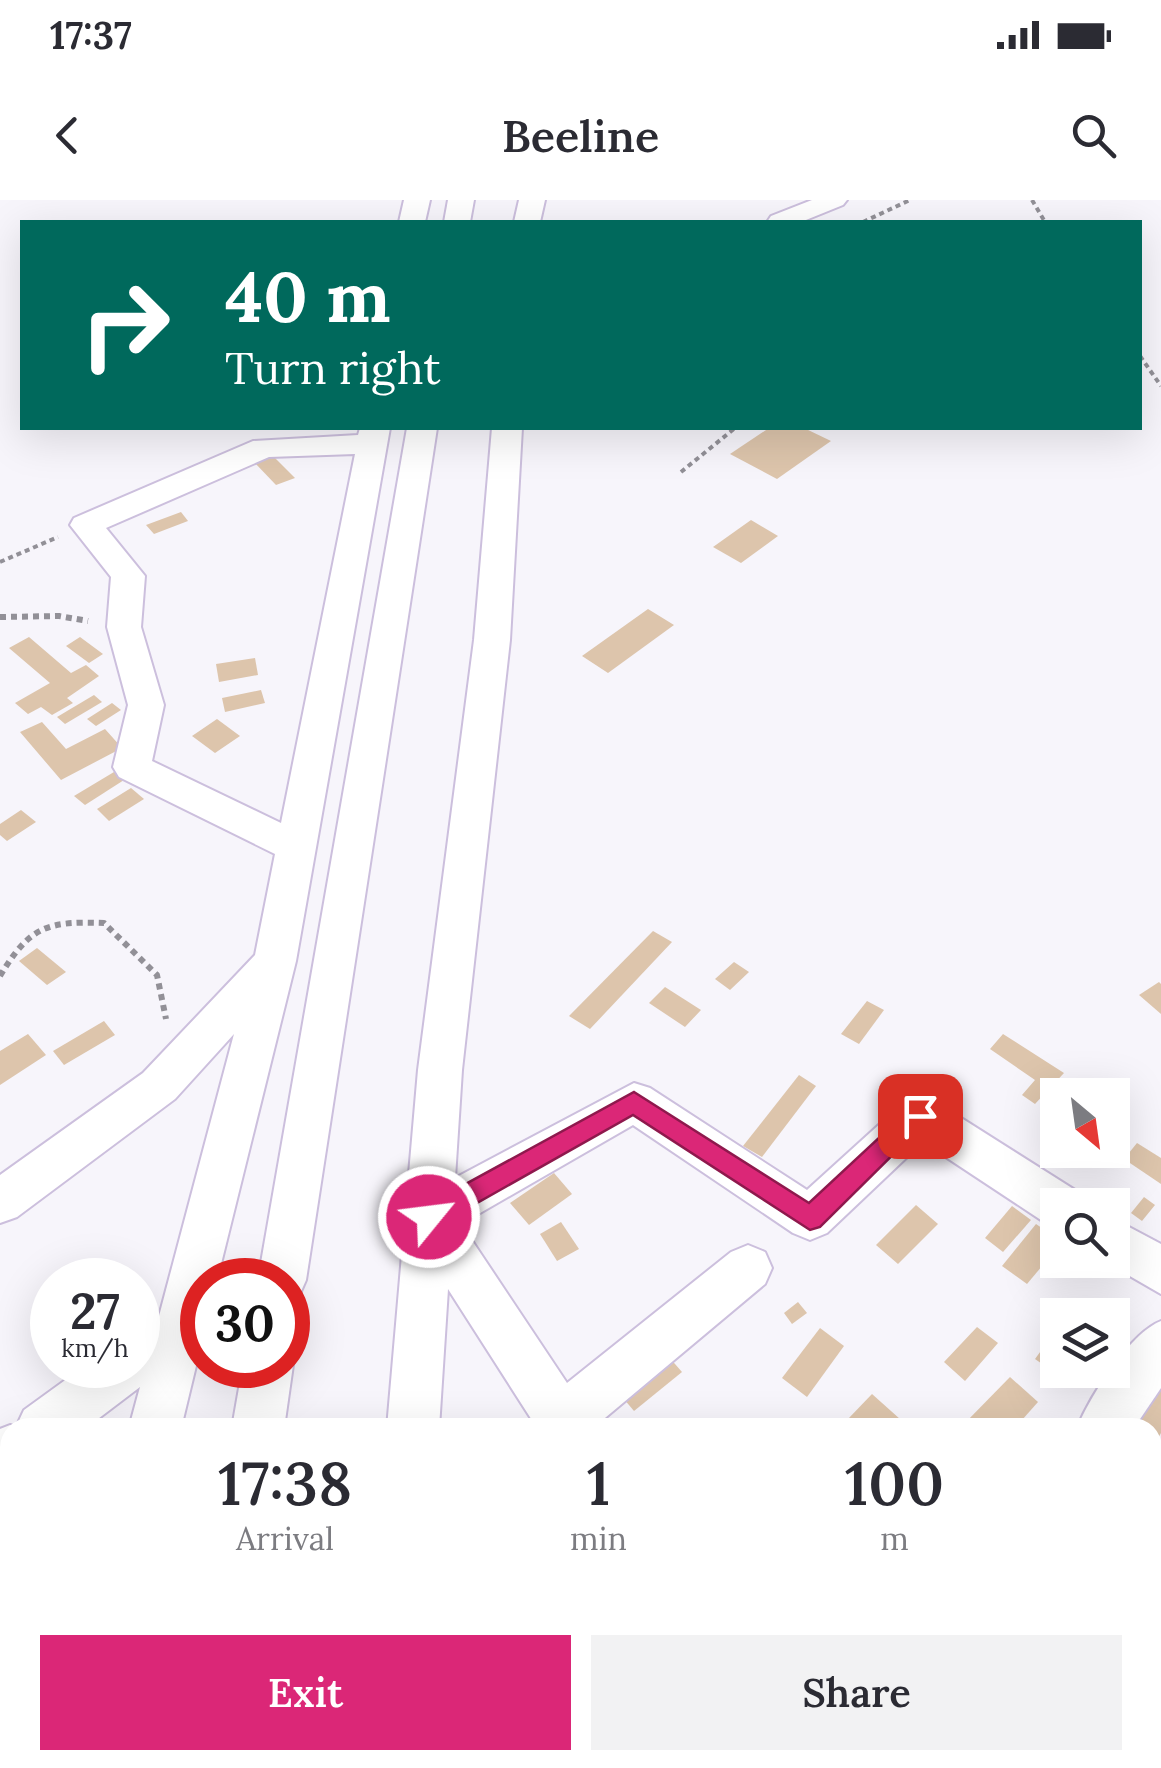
<!DOCTYPE html>
<style>
:root{--surface:#fff;--page:#f2f2f3;--text:#2b2b33;--muted:#7c7c81;--accent:#db2777}
body{margin:0;font-family:Lora,serif;background:var(--page);color:var(--text);height:100vh;display:flex;flex-direction:column;font-size:38px;white-space:nowrap}
*{box-sizing:border-box;margin:0}
p{font-size:32px;color:var(--muted)}
.icon{flex:none;width:55px;height:55px;fill:none;stroke:currentColor;stroke-width:2;stroke-linecap:round;stroke-linejoin:round}
.map{position:relative;flex:1;overflow:hidden}
.side{position:absolute;left:0px;top:1218px;width:1162px;height:352px;display:flex;flex-direction:column;background:var(--surface);border-radius:30px 30px 0 0;box-shadow:0 10px 40px #0002}
.side>*{flex:none}
.guide{position:absolute;left:20px;top:20px;width:1122px;height:210px;border-radius:0px;box-shadow:0 10px 40px #0002;background:#00695c;color:#fff;overflow:hidden}
.needle{width:65px;rotate:151deg}
.tools{position:absolute;left:1040px;top:878px;display:grid;gap:20px}
.tools a{display:grid;place-items:center;width:90px;height:90px;border-radius:0px;background:var(--surface);box-shadow:0 10px 40px #0002;font-size:50px}
.speed{position:absolute;left:30px;top:1058px;display:flex;gap:20px;font-size:50px;font-weight:700;text-align:center}
.speed>*{display:grid;place-content:center;width:130px;height:130px;border-radius:50%;background:var(--surface);box-shadow:0 10px 40px #0002;line-height:1}
.speed small{font-size:25px;font-weight:400}
.speed .limit{border:15px solid #d22;background:#fff;color:#111}
.pin{position:absolute;display:grid;place-items:center;width:85px;height:85px;color:#fff;margin:-42px;border-radius:20px;box-shadow:0 5px 15px #0006}
.me{position:absolute;width:110px;margin:-55px;rotate:61deg;stroke-linejoin:round;filter:drop-shadow(0 0 8px #0008)}
.turn{display:flex;align-items:center;gap:35px;height:210px;padding:0 40px;font-size:45px}
.turn .icon{width:130px;height:130px;stroke-width:2.5}
.turn b{display:block;font-size:70px;line-height:85px}
.eta{display:flex;justify-content:space-evenly;align-items:center;height:170px;text-align:center}
.eta b{font-size:60px;font-weight:600;line-height:70px}
.cta{display:flex;gap:20px;margin-top:auto;padding:20px 40px}
.cta a{flex:1;height:115px;border-radius:0px;background:var(--accent);color:#fff;font-size:40px;font-weight:600;line-height:115px;text-align:center}
.cta a+a{background:var(--page);color:var(--text)}
.status{display:flex;justify-content:space-between;align-items:center;height:70px;padding:0 50px;background:var(--surface);direction:ltr}
.status svg{height:28px;fill:currentColor}
header{display:flex;justify-content:space-between;align-items:center;height:130px;padding:0 40px;background:var(--surface);font-size:45px;font-weight:600}
.map>svg:first-child{display:block}
</style>
<div class="status"><b>17:37</b><svg viewBox="0 0 49 12"><path d="M0 12V9h3v3zM5 12V6h3v6zM10 12V3h3v9zM15 12V0h3v12zM26 1h20v11H26zM47 4h2v5h-2z"/></svg></div>
<header><svg class="icon" aria-label="back" viewBox="0 0 24 24"><path d="M15 5l-7 7 7 7"/></svg>Beeline<svg class="icon" aria-label="search" viewBox="0 0 24 24"><circle cx="10" cy="10" r="6"/><path d="M15 15l6 6"/></svg></header>
<div class="map">
<svg width="1161" height="1568" viewBox="0 0 1161 1568">
<rect width="100%" height="100%" fill="#f7f5fb"/>
<g fill="#ddc5ac">
<polygon points="769,228 804,228 831,241 777,279 730,254"/>
<polygon points="273,256 295,278 276,285 254,262"/>
<polygon points="181,312 188,321 154,334 146,325"/>
<polygon points="751,320 778,336 741,363 713,347"/>
<polygon points="648,409 674,425 608,473 582,456"/>
<polygon points="29,437 71,473 86,465 99,476 67,498 73,503 52,515 41,507 28,514 15,503 50,483 9,448"/>
<polygon points="80,437 103,454 89,463 66,446"/>
<polygon points="255,458 258,475 219,482 216,464"/>
<polygon points="261,490 265,503 225,512 222,498"/>
<polygon points="94,495 102,502 65,524 57,517"/>
<polygon points="112,503 121,510 96,526 87,519"/>
<polygon points="217,519 240,536 215,553 192,536"/>
<polygon points="42,522 66,549 105,529 122,548 61,580 20,532"/>
<polygon points="114,572 124,580 85,605 74,596"/>
<polygon points="131,588 144,599 109,621 97,609"/>
<polygon points="21,610 36,622 7,641 0,635 0,624"/>
<polygon points="653,731 672,742 590,829 569,816"/>
<polygon points="37,748 66,772 47,785 19,761"/>
<polygon points="734,762 749,772 730,790 715,779"/>
<polygon points="1159,782 1161,784 1161,814 1139,795"/>
<polygon points="665,787 701,810 685,827 649,803"/>
<polygon points="867,801 884,810 859,844 841,834"/>
<polygon points="104,821 115,835 64,865 53,851"/>
<polygon points="28,834 46,855 0,885 0,851"/>
<polygon points="1003,834 1064,873 1035,904 1022,895 1035,880 990,849"/>
<polygon points="799,875 816,886 762,957 743,946"/>
<polygon points="1137,943 1161,958 1161,984 1124,959"/>
<polygon points="554,973 572,994 529,1025 510,1003"/>
<polygon points="1144,997 1155,1005 1142,1021 1131,1013"/>
<polygon points="916,1005 938,1024 898,1064 876,1045"/>
<polygon points="1012,1006 1031,1020 1003,1052 985,1038"/>
<polygon points="561,1022 579,1049 557,1061 540,1034"/>
<polygon points="1036,1024 1058,1039 1058,1047 1027,1084 1002,1066"/>
<polygon points="798,1102 807,1113 792,1124 784,1113"/>
<polygon points="977,1127 998,1143 965,1181 944,1162"/>
<polygon points="820,1128 844,1146 807,1197 782,1178"/>
<polygon points="1048,1141 1058,1148 1058,1170 1061,1170 1058,1175 1035,1159"/>
<polygon points="661,1148 682,1172 634,1211 613,1186"/>
<polygon points="1161,1169 1161,1233 1152,1249 1152,1228 1129,1228"/>
<polygon points="1010,1177 1038,1202 1015,1228 968,1228 964,1224"/>
<polygon points="872,1194 910,1228 857,1228 848,1219"/>
<polygon points="1161,1349 1161,1412 1152,1424 1152,1360"/>
<polygon points="650,1560 692,1560 697,1568 655,1568"/>
</g>
<g fill="none" stroke-linecap="round" stroke-linejoin="round">
<g stroke="#ccbfdd" stroke-width="4">
<g id="minor">
<polygon points="404,0 430,0 425,22 399,22"/>
<polygon points="448,0 474,0 470,22 444,22"/>
<polygon points="519,0 545,0 540,22 514,22"/>
<polygon points="812,0 847,0 843,5 801,22 767,22 771,16"/>
<path d="M360,228h30l-94,533 -79,319h-15v61l-21,87h-52l11,-41 -54,41h-76v52l-10,4v-55l10,-4 6,2 8,-17 62,-45h52v-21l8,4 3,6 85,-320 -59,65 -158,118 -17,6v-48l143,-102 112,-118 20,-101 -156,-77 -6,-10 15,-62 -21,-78 4,-50 -41,-52 4,-7 179,-77 105,-6zM355,254l-74,369 -129,-62 12,-56 -23,-78 4,-51 -39,-48 163,-71z"/>
<polygon points="407,228 437,228 306,1080 299,1096 288,1101 288,1080 258,1080"/>
<polygon points="492,228 522,228 510,440 462,870 455,978 634,883 650,888 807,990 904,902 920,896 936,902 1075,990 1082,1005 1058,1005 1058,1026 1041,1020 923,942 827,1033 810,1040 793,1033 633,925 461,1024 567,1183 731,1052 748,1045 765,1052 772,1068 765,1084 593,1228 537,1228 448,1089 439,1228 387,1228 418,870 474,440"/>
<polygon points="1112,1018 1161,1044 1161,1094 1102,1060 1112,1060"/>
<path d="M1161,1121v67l-27,40h-57c13,-32 53,-95 84,-107z"/>
<polygon points="288,1151 293,1165 284,1228 232,1228 243,1165 288,1165"/>
<polygon points="1152,1440 1161,1443 1161,1505 1152,1501"/>
<polygon points="10,1513 10,1560 32,1560 24,1568 0,1568 0,1517"/>
<polygon points="44,1560 104,1560 103,1568 43,1568"/>
<polygon points="171,1560 231,1560 230,1568 170,1568"/>
<polygon points="373,1560 433,1560 432,1568 372,1568"/>
<polygon points="772,1560 834,1560 830,1568 768,1568"/>
</g>
</g>
<g stroke="#929097" stroke-width="4" stroke-dasharray="5 4" stroke-linecap="butt">
<polyline points="1032,0 1045,22"/>
<polyline points="863,22 910,0"/>
<polyline points="1140,156 1161,186"/>
<polyline points="681,272 735,228"/>
<polyline points="0,362 58,337"/>
</g>
<g stroke="#929097" stroke-width="6" stroke-dasharray="6 5" stroke-linecap="butt">
<polyline points="0,417 59,416 88,421"/>
<path d="M0,776c30,-50 47,-55 104,-53l53,52 9,44"/>
</g>
<use href="#minor" fill="#fff" fill-rule="evenodd"/>
</g>
<polygon fill="#db2777" stroke="#8e194d" stroke-width="2.5" points="634,892 809,1003 911,908 920,905 929,908 932,916 820,1027 810,1030 633,915 438,1025 429,1028 420,1025 416,1017 420,1009"/>
</svg>
<div class="tools">
<a><svg class="needle" viewBox="-14 -14 28 28"><path d="M0-13l5 13h-10z" fill="#e53935"/><path d="M0 13l5-13h-10z" fill="#7c7c81"/></svg></a>
<a><svg class="icon" aria-label="search" viewBox="0 0 24 24"><circle cx="10" cy="10" r="6"/><path d="M15 15l6 6"/></svg></a>
<a><svg class="icon" aria-label="layers" viewBox="0 0 24 24"><path d="M12 4l9 5-9 5-9-5zM3 14l9 5 9-5"/></svg></a>
</div>
<div class="speed"><div>27<small>km/h</small></div><div class="limit">30</div></div>
<div class="pin" style="left:920px;top:916px;background:#d93025"><svg class="icon" aria-label="arrive" viewBox="0 0 24 24"><path d="M6 21V4h12l-3 4 3 4H6"/></svg></div>
<svg class="me" style="left:429px;top:1017px" viewBox="-20 -20 40 40"><circle r="17" fill="#db2777" stroke="#fff" stroke-width="3"/><path d="M0-11L8 9 0 5-8 9z" fill="#fff"/></svg>
<div class="guide">
<div class="turn"><svg class="icon" aria-label="right" viewBox="0 0 24 24"><path d="M7 20v-9h11M14 6l5 5-5 5"/></svg><div><b>40 m</b>Turn right</div></div>
</div>
<section class="side">
<div class="eta">
<div><b>17:38</b><p>Arrival</p></div>
<div><b>1</b><p>min</p></div>
<div><b>100</b><p>m</p></div>
</div>
<div class="cta"><a>Exit</a><a>Share</a></div>
</section>
</div>
